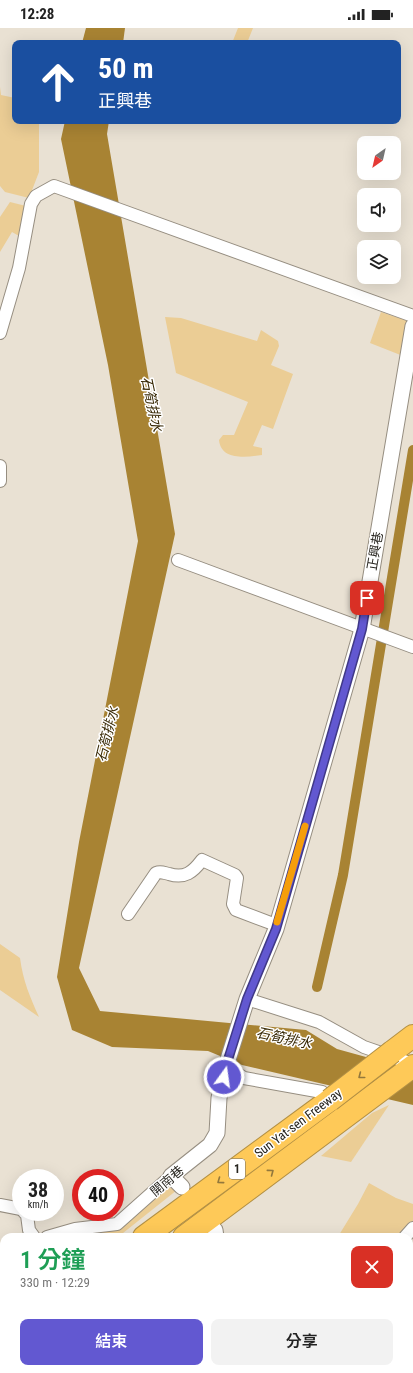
<!DOCTYPE html>
<html lang="zh-TW">
<meta charset="utf-8">
<style>
:root{--surface:#fff;--page:#f2f2f2;--text:#222;--muted:#767676;--accent:#6258d1}
body{margin:0;font-family:"Roboto Condensed","Noto Sans TC",sans-serif;background:var(--page);color:var(--text);height:100vh;display:flex;flex-direction:column;font-size:15px;white-space:nowrap}
*{box-sizing:border-box;margin:0}
p{font-size:13px;color:var(--muted)}
.icon{flex:none;width:22px;height:22px;fill:none;stroke:currentColor;stroke-width:2;stroke-linecap:round;stroke-linejoin:round}
.map{position:relative;flex:1;overflow:hidden}
.details{position:absolute;left:0px;top:1205px;width:413px;height:140px;display:flex;flex-direction:column;background:var(--surface);border-radius:12px 12px 0 0;box-shadow:0 4px 16px #0002}
.details>*{flex:none}
.top-card{position:absolute;left:12px;top:12px;width:389px;height:84px;border-radius:8px;box-shadow:0 4px 16px #0002;background:#1a4fa0;color:#fff;overflow:hidden}
.needle{width:26px;rotate:214deg}
.tools{position:absolute;left:357px;top:108px;display:grid;gap:8px}
.tools a{display:grid;place-items:center;width:44px;height:44px;border-radius:8px;background:var(--surface);box-shadow:0 4px 16px #0002;font-size:20px}
.speed{position:absolute;left:12px;top:1141px;display:flex;gap:8px;font-size:20px;font-weight:700;text-align:center}
.speed>*{display:grid;place-content:center;width:52px;height:52px;border-radius:50%;background:var(--surface);box-shadow:0 4px 16px #0002;line-height:1}
.speed small{font-size:10px;font-weight:400}
.speed .limit{border:6px solid #d22;background:#fff;color:#111}
.pin{position:absolute;display:grid;place-items:center;width:34px;height:34px;color:#fff;margin:-17px;border-radius:8px;box-shadow:0 2px 6px #0006}
.me{position:absolute;width:44px;margin:-22px;rotate:14deg;stroke-linejoin:round;filter:drop-shadow(0 0 3px #0008)}
.turn{display:flex;align-items:center;gap:14px;height:84px;padding:0 20px;font-size:18px}
.turn .icon{width:52px;height:52px;stroke-width:2.5}
.turn b{display:block;font-size:28px;line-height:34px}
.round{display:grid;place-items:center;flex:none;width:42px;height:42px;border-radius:8px;background:var(--page)}
.summary{display:flex;align-items:center;justify-content:space-between;height:68px;padding:0 20px}
h1{font-size:24px;font-weight:600;line-height:30px;color:#1e9e55}
.primary-button{display:flex;gap:8px;margin-top:auto;padding:8px 20px}
.primary-button a{flex:1;height:46px;border-radius:8px;background:var(--accent);color:#fff;font-size:16px;font-weight:600;line-height:46px;text-align:center}
.primary-button a+a{background:var(--page);color:var(--text)}
.status{display:flex;justify-content:space-between;align-items:center;height:28px;padding:0 20px;background:var(--surface);direction:ltr}
.status svg{height:11px;fill:currentColor}
.map>svg:first-child{display:block}
</style>
<div class="status"><b>12:28</b><svg viewBox="0 0 49 12"><path d="M0 12V9h3v3zM5 12V6h3v6zM10 12V3h3v9zM15 12V0h3v12zM26 1h20v11H26zM47 4h2v5h-2z"/></svg></div>
<div class="map">
<svg width="413" height="1345" viewBox="0 0 413 1345">
<rect width="100%" height="100%" fill="#e9e1d3"/>
<g fill="#ebcd95">
<polygon points="238,0 253,0 247,15 232,15"/>
<polygon points="0,59 1,67 15,70 15,93 39,93 39,144 29,170 5,164 0,158"/>
<polygon points="10,174 26,178 19,208 12,204 0,224 0,189"/>
<polygon points="381,284 408,293 403,328 370,315"/>
<path d="M165,289l16,1 76,23 4,-11 17,11 1,5 -8,19 22,9 -20,55 -11,-4 -9,21 9,2v7c-15,2 -41,6 -43,-15l4,-5h11l14,-33 -72,-29z"/>
<path d="M0,916l20,14c3,23 10,39 19,59l-39,-27z"/>
<polygon points="389,1077 351,1134 321,1128 372,1085"/>
<polygon points="369,1155 396,1170 413,1176 413,1193 399,1209 343,1209 339,1207 358,1176"/>
<polygon points="163,1158 177,1162 118,1209 40,1209 59,1203 118,1195"/>
<polygon points="4,1233 4,1299 0,1302 0,1237"/>
<polygon points="32,1341 81,1341 77,1345 26,1345"/>
</g>
<g fill="#a88333">
<polygon points="86,0 125,0 123,15 82,15"/>
<polygon points="65,93 109,93 107,106 175,506 79,940 100,983 306,1002 337,1021 413,1042 413,1077 242,1037 208,1023 112,1019 72,1002 57,949 79,814 138,513 108,337 61,111"/>
</g>
<g fill="none" stroke-linecap="round" stroke-linejoin="round">
<polyline stroke="#a88333" stroke-width="10" points="317,959 343,847 413,422"/>
<g stroke="#968e81" stroke-width="14">
<g id="minor">
<polyline points="0,305 19,240 31,176 36,168 54,158 413,288"/>
<polyline points="0,438 0,453"/>
<polyline points="178,532 413,619"/>
<path d="M128,886l28,-41c5,-2 8,0 13,1 16,5 24,-2 33,-14l33,15 2,3 -4,26 3,6 40,15"/>
<polyline points="247,971 319,994 364,1019 413,1036"/>
<polyline points="226,1038 244,1050 322,1064"/>
<polyline points="0,1177 21,1181"/>
<polyline points="24,1184 27,1187 29,1202 34,1209"/>
<polyline points="47,1209 75,1201 117,1196 171,1148"/>
<polyline points="405,1209 413,1200"/>
<polyline points="395,1341 395,1345"/>
<polyline points="347,1345 349,1341"/>
</g>
</g>
<g stroke="#968e81" stroke-width="17">
<g id="tertiary">
<polyline points="182,1159 171,1148 210,1117 217,1105 219,1070 226,1038 247,971 276,901 362,601 413,298"/>
<polyline points="215,1202 216,1209"/>
<polyline points="222,1345 222,1341"/>
</g>
</g>
<g stroke="#b39044" stroke-width="24">
<g id="motorway">
<polyline points="392,1024 413,1008"/>
<polyline points="144,1209 330,1072"/>
<polyline points="184,1209 413,1038"/>
<polyline points="0,1323 4,1320"/>
<polyline points="6,1345 11,1341"/>
</g>
</g>
<use href="#minor" stroke="#fff" stroke-width="12"/>
<use href="#tertiary" stroke="#fff" stroke-width="15"/>
<use href="#motorway" stroke="#fec958" stroke-width="22"/>
<g stroke="#b39044" stroke-width="24" stroke-linecap="butt">
<polyline id="motorway-bridge" points="330,1072 392,1024"/>
</g>
<use href="#motorway-bridge" stroke="#fec958" stroke-width="22"/>
</g>
<defs><path id="oneway-chevron" d="M-2-3.5L2.5 0L-2 3.5" fill="none" stroke-width="1.6" stroke-linecap="round" stroke-linejoin="round"/></defs>
<g stroke="#93783c">
<use href="#oneway-chevron" transform="translate(361 1048) rotate(142)"/>
<use href="#oneway-chevron" transform="translate(271 1144) rotate(-37)"/>
<use href="#oneway-chevron" transform="translate(220 1153) rotate(144)"/>
</g>
<g fill="none" stroke-linecap="round" stroke-linejoin="round">
<g stroke="#403988" stroke-width="10">
<polyline id="route" points="224,1049 226,1038 247,971 276,901 362,601 367,570"/>
</g>
<use href="#route" stroke="#6258d1" stroke-width="7"/>
<polyline stroke="#f59e0b" stroke-width="7" points="277,894 305,798"/>
</g>
<g text-anchor="middle" dominant-baseline="central" stroke-width="3" stroke-linejoin="round" paint-order="stroke">
<rect fill="#fff" stroke="#686763" stroke-width="1" x="229" y="1131" width="16" height="20" rx="3"/>
<g font-size="12" font-weight="bold" fill="#282620">
<text x="237" y="1141">1</text>
</g>
<g font-size="13" fill="#282620" stroke="#fff">
<text transform="translate(375 523) rotate(-80)">正興巷</text>
<text transform="translate(298 1095) rotate(-37)">Sun Yat-sen Freeway</text>
<text transform="translate(167 1153) rotate(-40)">開南巷</text>
</g>
<g font-size="14" font-style="italic" fill="#372804" stroke="#fff">
<text transform="translate(152 376) rotate(78)">石筍排水</text>
<text transform="translate(107 706) rotate(-76)">石筍排水</text>
<text transform="translate(284 1010) rotate(12)">石筍排水</text>
</g>
</g>
</svg>
<div class="tools">
<a><svg class="needle" viewBox="-14 -14 28 28"><path d="M0-13l5 13h-10z" fill="#e53935"/><path d="M0 13l5-13h-10z" fill="#767676"/></svg></a>
<a><svg class="icon" aria-label="sound" viewBox="0 0 24 24"><path d="M4 9h4l5-4v14l-5-4H4zM17 9q2 3 0 6"/></svg></a>
<a><svg class="icon" aria-label="layers" viewBox="0 0 24 24"><path d="M12 4l9 5-9 5-9-5zM3 14l9 5 9-5"/></svg></a>
</div>
<div class="speed"><div>38<small>km/h</small></div><div class="limit">40</div></div>
<div class="pin" style="left:367px;top:570px;background:#d93025"><svg class="icon" aria-label="arrive" viewBox="0 0 24 24"><path d="M6 21V4h12l-3 4 3 4H6"/></svg></div>
<svg class="me" style="left:224px;top:1049px" viewBox="-20 -20 40 40"><circle r="17" fill="#6258d1" stroke="#fff" stroke-width="3"/><path d="M0-11L8 9 0 5-8 9z" fill="#fff"/></svg>
<div class="top-card">
<div class="turn"><svg class="icon" aria-label="ahead" viewBox="0 0 24 24"><path d="M12 20V5M6 11l6-6 6 6"/></svg><div><b>50 m</b>正興巷</div></div>
</div>
<section class="details">
<div class="summary"><div><h1>1 分鐘</h1><p>330 m · 12:29</p></div><a class="round" style="background:#d93025;color:#fff"><svg class="icon" aria-label="close" viewBox="0 0 24 24"><path d="M6 6l12 12M18 6L6 18"/></svg></a></div>
<div class="primary-button"><a>結束</a><a>分享</a></div>
</section>
</div>
